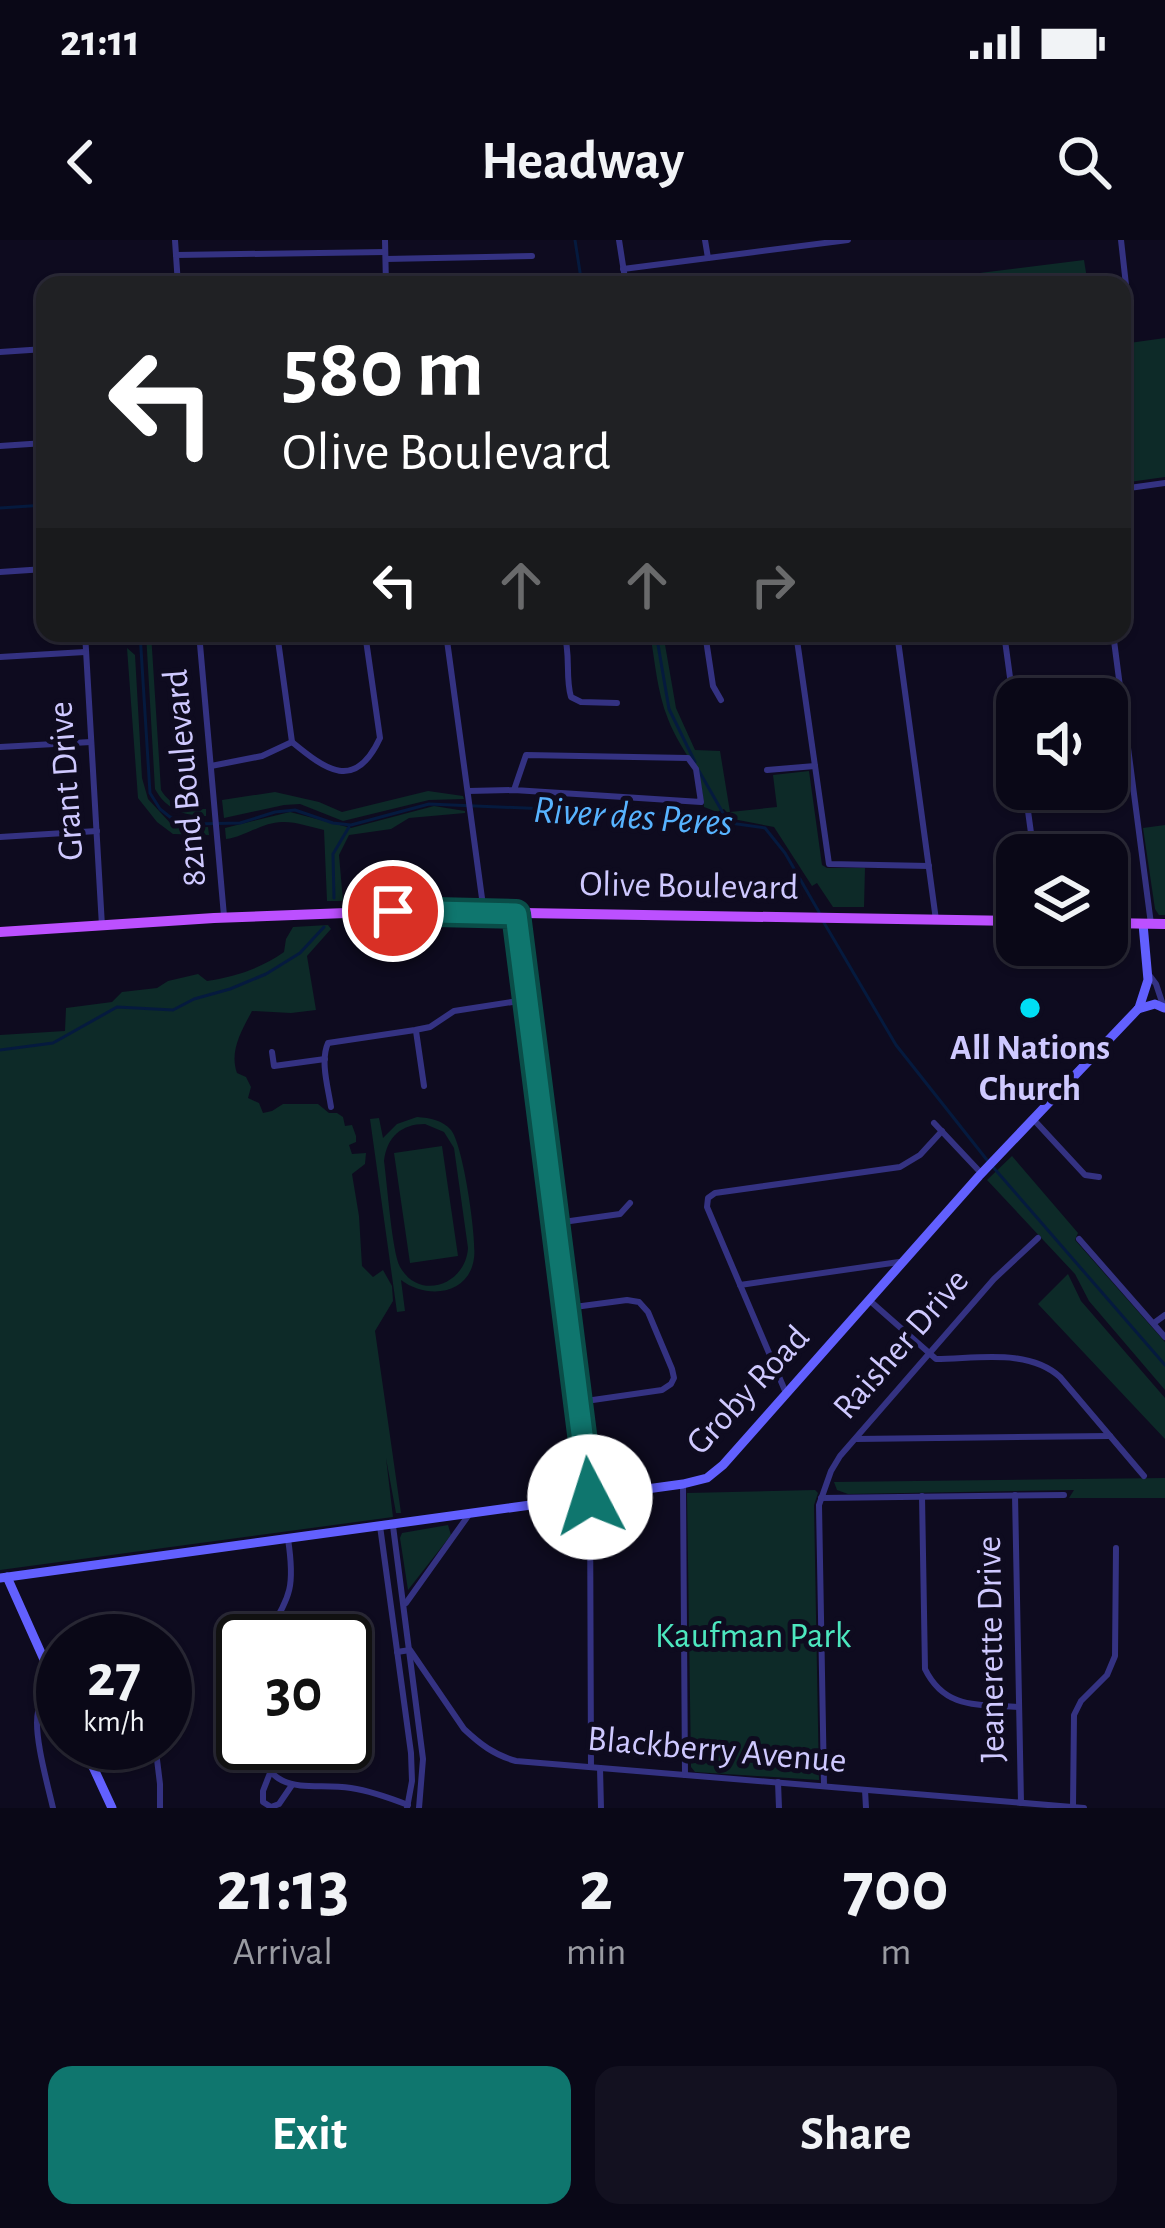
<!DOCTYPE html>
<style>
:root{--surface:#0a0817;--page:#131120;--text:#f1f3f6;--muted:#999aa1;--line:#2a2936;--accent:#0f766e}
body{margin:0;font-family:"Alegreya Sans",sans-serif;background:var(--page);color:var(--text);height:100vh;display:flex;flex-direction:column;font-size:45px;white-space:nowrap}
*{box-sizing:border-box;margin:0}
p{font-size:39px;color:var(--muted)}
.icon{flex:none;width:66px;height:66px;fill:none;stroke:currentColor;stroke-width:2;stroke-linecap:round;stroke-linejoin:round}
.map{position:relative;height:1568px;overflow:hidden}
.sheet{display:flex;flex-direction:column;background:var(--surface);flex:1}
.sheet>*{flex:none}
.banner{position:absolute;left:36px;top:36px;width:1095px;height:366px;border-radius:24px;box-shadow:0 3px 9px #0004,0 0 0 3px var(--line);background:#202124;color:#fff;overflow:hidden}
.controls{position:absolute;left:996px;top:438px;display:grid;gap:24px}
.controls a{display:grid;place-items:center;width:132px;height:132px;border-radius:24px;background:var(--surface);box-shadow:0 3px 9px #0004,0 0 0 3px var(--line);font-size:60px}
.speed{position:absolute;left:36px;top:1374px;display:flex;gap:24px;font-size:60px;font-weight:700;text-align:center}
.speed>*{display:grid;place-content:center;width:156px;height:156px;border-radius:50%;background:var(--surface);box-shadow:0 3px 9px #0004,0 0 0 3px var(--line);line-height:1}
.speed small{font-size:30px;font-weight:400}
.speed .limit{border:6px solid #111;border-radius:18px;background:#fff;color:#111}
.pin{position:absolute;display:grid;place-items:center;width:102px;height:102px;color:#fff;margin:-51px;border:6px solid #fff;border-radius:50%;box-shadow:0 3px 12px #0007}
.me{position:absolute;width:132px;margin:-66px;rotate:355deg;stroke-linejoin:round;filter:drop-shadow(0 0 9px #0008)}
.turn{display:flex;align-items:center;gap:42px;height:252px;padding:0 48px;font-size:54px}
.turn .icon{width:156px;height:156px;stroke-width:2.5}
.turn b{display:block;font-size:84px;line-height:102px}
.lanes{display:flex;align-items:center;height:114px;padding:0 48px;background:#0003;justify-content:center;gap:60px;direction:ltr}
.lanes .off{opacity:.35}
.eta{display:flex;justify-content:space-evenly;align-items:center;height:204px;text-align:center}
.eta b{font-size:72px;font-weight:600;line-height:84px}
.primary-button{display:flex;gap:24px;margin-top:auto;padding:24px 48px}
.primary-button a{flex:1;height:138px;border-radius:24px;background:var(--accent);color:#fff;font-size:48px;font-weight:600;line-height:138px;text-align:center}
.primary-button a+a{background:var(--page);color:var(--text)}
.status{display:flex;justify-content:space-between;align-items:center;height:84px;padding:0 60px;background:var(--surface);direction:ltr}
.status svg{height:33px;fill:currentColor}
header{display:flex;justify-content:space-between;align-items:center;height:156px;padding:0 48px;background:var(--surface);font-size:54px;font-weight:600}
.map>svg:first-child{display:block}
</style>
<div class="status"><b>21:11</b><svg viewBox="0 0 49 12"><path d="M0 12V9h3v3zM5 12V6h3v6zM10 12V3h3v9zM15 12V0h3v12zM26 1h20v11H26zM47 4h2v5h-2z"/></svg></div>
<header><svg class="icon" aria-label="back" viewBox="0 0 24 24"><path d="M15 5l-7 7 7 7"/></svg>Headway<svg class="icon" aria-label="search" viewBox="0 0 24 24"><circle cx="10" cy="10" r="6"/><path d="M15 15l6 6"/></svg></header>
<div class="map">
<svg width="1165" height="1568" viewBox="0 0 1165 1568">
<rect width="100%" height="100%" fill="#0e0b1f"/>
<g fill="#0d2a28" fill-rule="evenodd">
<polygon points="1084,20 1088,45 883,45"/>
<polygon points="1165,98 1165,237 1122,243 1122,104"/>
<path d="M146,393h5l10,157c10,17 26,19 45,19v7c-23,0 -40,-7 -51,-27z"/>
<path d="M650,393h13l13,75 19,42 25,1 10,61 47,-5 -4,-32 36,-4 13,94 5,3h38l-1,39h-31l-16,-24 -5,3 -38,-59 -41,-8 -9,-10 -7,3 -13,-5c-2,-41 -22,-52 -36,-88 -11,-27 -13,-58 -18,-86z"/>
<polygon points="127,408 135,415 142,538 148,559 172,585 182,588 208,587 209,595 173,594 157,582 138,558"/>
<polygon points="428,551 463,556 464,559 429,560 343,581 300,564 284,565 224,578 222,560 275,552 319,562 342,572"/>
<path d="M434,566l31,5v2l-56,5 -18,11 -42,6 -10,20 4,46h-16l-3,-71c-13,-3 -27,-8 -40,-8 -20,-1 -39,15 -58,17l-1,-11 65,-16 61,16z"/>
<polygon points="1165,585 1165,675 1159,675 1155,669 1143,588"/>
<path d="M328,685l3,4 -24,27 9,54 -25,3 -39,-2c-10,19 -23,40 -15,62l9,4 5,10 -3,11 11,5 4,10 9,-2 11,-7h35l11,9h8l6,4 2,9 7,-1 4,11v6l-7,3 3,9 14,-1 -1,11 -13,10 7,42 3,50 11,11 10,-7 9,16 1,15 -18,30 26,182h-5l-10,-55 7,59 -393,53v-535l65,-4 1,-23 46,-6 10,-10 35,-4 11,-7 30,-7 9,7c29,-5 53,-12 77,-29l2,-13 7,-12z"/>
<path d="M417,877c14,1 25,3 34,13 12,14 26,109 23,128 -5,38 -48,41 -73,22l4,31 -8,1 -27,-193 9,-1 4,20 14,-14zM425,884l19,8 10,16 14,100c-2,36 -48,54 -68,19 -8,-15 -13,-85 -16,-106 3,-24 17,-37 41,-37z"/>
<polygon points="442,906 458,1016 410,1023 394,913"/>
<polygon points="1012,916 1078,993 1075,1000 1165,1102 1165,1150 1089,1061 1075,1034 987,940"/>
<polygon points="1068,1034 1081,1061 1165,1158 1165,1199 1038,1064"/>
<polygon points="1165,1238 1165,1258 1069,1258 1074,1250 848,1254 837,1250 834,1242"/>
<polygon points="815,1250 818,1253 814,1265 819,1540 695,1532 691,1527 687,1253"/>
<polygon points="448,1285 451,1295 408,1350 400,1298 402,1293"/>
</g>
<g fill="none" stroke-linecap="round" stroke-linejoin="round">
<g stroke="#051a3e" stroke-width="3">
<polyline points="575,0 582,45"/>
<polyline points="0,268 45,265"/>
<polyline points="140,393 150,553 160,569 170,577 194,584 240,583 275,572 295,570 333,583 351,585 429,564 666,574 765,588 785,613 819,672"/>
<polyline points="656,393 669,469 695,522"/>
<polyline points="699,531 727,580"/>
<polyline points="334,658 333,614 349,587"/>
<polyline points="823,681 896,805 987,920"/>
<polyline points="0,810 53,803 117,767 173,770 194,759 230,749 266,734 300,713 324,687"/>
<polyline points="993,927 1165,1125"/>
</g>
<g stroke="#343282" stroke-width="6">
<polyline points="175,0 178,45"/>
<polyline points="385,0 386,45"/>
<polyline points="619,0 626,45"/>
<polyline points="705,0 708,18"/>
<polyline points="1121,0 1127,54"/>
<polyline points="176,15 385,12"/>
<polyline points="386,19 532,16"/>
<polyline points="623,29 848,0"/>
<polyline points="0,112 45,109"/>
<polyline points="0,206 45,203"/>
<polyline points="1122,249 1165,243"/>
<polyline points="0,332 45,329"/>
<polyline points="85,393 102,686"/>
<polyline points="199,393 224,676"/>
<polyline points="277,393 292,502"/>
<polyline points="446,393 484,673"/>
<path d="M564,393c7,21 1,44 7,64l10,5 36,1"/>
<polyline points="705,393 713,446 721,460"/>
<polyline points="796,393 829,624 929,626"/>
<polyline points="897,393 936,680"/>
<polyline points="1004,393 1017,489"/>
<polyline points="1113,393 1151,684"/>
<polyline points="0,417 85,412"/>
<polyline points="0,507 91,502"/>
<path d="M211,526l51,-10 30,-14c34,28 63,50 88,-4l-15,-105"/>
<polyline points="767,530 815,526"/>
<polyline points="1025,549 1034,615"/>
<polyline points="468,551 514,550 701,562 696,529 688,518 526,515 514,550"/>
<polyline points="0,597 97,591"/>
<polyline points="516,673 590,1247 591,1527"/>
<polyline points="1150,736 1156,744 1164,768"/>
<polyline points="416,791 424,846"/>
<polyline points="272,812 274,826 325,819"/>
<path d="M331,867c-3,-20 -11,-46 -3,-64l87,-13 15,-3 24,-16 71,-11"/>
<polyline points="1034,880 1085,935 1099,937"/>
<polyline points="934,883 981,933"/>
<polyline points="556,983 620,974 630,963"/>
<polyline points="1079,999 1165,1097"/>
<polyline points="740,1045 899,1022"/>
<path d="M869,1060l67,59c40,0 92,-11 124,18l84,99"/>
<polyline points="567,1068 627,1060 639,1062 648,1072 672,1129 674,1138 671,1144 662,1150 579,1162"/>
<polyline points="1154,1083 1165,1075"/>
<polyline points="786,1153 707,967 708,958 715,953 900,927 920,915 942,891"/>
<polyline points="856,1199 1110,1196"/>
<polyline points="683,1245 685,1535"/>
<polyline points="1015,1255 1021,1563"/>
<path d="M922,1256l3,173c20,41 54,35 93,38"/>
<polyline points="821,1258 1064,1255"/>
<polyline points="380,1286 411,1513 412,1541 407,1568"/>
<polyline points="393,1286 423,1519 419,1568"/>
<polyline points="406,1363 468,1276"/>
<polyline points="272,1387 289,1401"/>
<path d="M263,1401c26,-44 33,-49 25,-102"/>
<path d="M397,1412l13,-2 54,79c16,15 30,26 52,32l568,47"/>
<polyline points="155,1503 160,1544 160,1568"/>
<path d="M255,1503c18,56 52,39 96,45 20,3 39,10 57,17"/>
<polyline points="600,1528 601,1568"/>
<polyline points="270,1533 263,1551 263,1562 271,1567 279,1564 292,1545"/>
<polyline points="778,1542 779,1568"/>
<polyline points="824,1545 819,1265 831,1231 840,1216 994,1039 1038,998"/>
<polyline points="865,1550 866,1568"/>
<polyline points="1073,1567 1074,1475 1081,1461 1107,1435 1115,1416 1116,1308"/>
<path d="M53,1568c-5,-22 -20,-74 -15,-96 3,-10 12,-14 21,-19"/>
</g>
<g stroke="#6260ff" stroke-width="9">
<polyline points="1138,769 1155,764 1164,768"/>
<polyline points="7,1337 63,1462"/>
<polyline points="0,1338 683,1244 707,1238 723,1225 979,936 1139,768 1148,740 1143,684"/>
<polyline points="82,1503 112,1568"/>
</g>
<g stroke="#bc50ff" stroke-width="10">
<polyline points="1107,683 1165,684"/>
<polyline points="0,692 214,678 399,671 1017,681"/>
</g>
</g>
<g fill="none" stroke-linecap="round" stroke-linejoin="round">
<g stroke="#0a4d48" stroke-width="30">
<polyline id="route" points="393,671 516,674 590,1257"/>
</g>
<use href="#route" stroke="#0f766e" stroke-width="21"/>
</g>
<circle fill="#00def4" stroke="#0e0b1f" stroke-width="4.5" cx="1030" cy="768" r="12"/>
<g text-anchor="middle" dominant-baseline="central" stroke-width="10" stroke-linejoin="round" paint-order="stroke">
<g font-size="36" fill="#cfc9ff" stroke="#0e0b1f">
<text transform="translate(185 538) rotate(-95)">82nd Boulevard</text>
<text transform="translate(66 541) rotate(-94)">Grant Drive</text>
<text transform="translate(689 646) rotate(1)">Olive Boulevard</text>
<text transform="translate(901 1104) rotate(-49)">Raisher Drive</text>
<text transform="translate(748 1150) rotate(-47)">Groby Road</text>
<text transform="translate(991 1409) rotate(-91)">Jeanerette Drive</text>
<text transform="translate(717 1510) rotate(5)">Blackberry Avenue</text>
</g>
<g font-size="36" font-weight="bold" fill="#cfc9ff" stroke="#0e0b1f">
<text x="1030" y="808">All Nations<tspan x="1030" dy="41">Church</tspan></text>
</g>
<g font-size="36" fill="#4de7bf" stroke="#0e0b1f">
<text x="753" y="1396">Kaufman Park</text>
</g>
<g font-size="39" font-style="italic" fill="#57b3ff" stroke="#0e0b1f">
<text transform="translate(633 577) rotate(4)">River des Peres</text>
</g>
</g>
</svg>
<div class="controls">
<a><svg class="icon" aria-label="sound" viewBox="0 0 24 24"><path d="M4 9h4l5-4v14l-5-4H4zM17 9q2 3 0 6"/></svg></a>
<a><svg class="icon" aria-label="layers" viewBox="0 0 24 24"><path d="M12 4l9 5-9 5-9-5zM3 14l9 5 9-5"/></svg></a>
</div>
<div class="speed"><div>27<small>km/h</small></div><div class="limit">30</div></div>
<div class="pin" style="left:393px;top:671px;background:#d93025"><svg class="icon" aria-label="arrive" viewBox="0 0 24 24"><path d="M6 21V4h12l-3 4 3 4H6"/></svg></div>
<svg class="me" style="left:590px;top:1257px" viewBox="-20 -20 40 40"><circle r="19" fill="#fff"/><path d="M0-13L10 11 0 6-10 11z" fill="#0f766e"/></svg>
<div class="banner">
<div class="turn"><svg class="icon" aria-label="left" viewBox="0 0 24 24"><path d="M17 20v-9H6M10 6l-5 5 5 5"/></svg><div><b>580 m</b>Olive Boulevard</div></div>
<div class="lanes"><svg class="icon" aria-label="left" viewBox="0 0 24 24"><path d="M17 20v-9H6M10 6l-5 5 5 5"/></svg><svg class="icon off" aria-label="ahead" viewBox="0 0 24 24"><path d="M12 20V5M6 11l6-6 6 6"/></svg><svg class="icon off" aria-label="ahead" viewBox="0 0 24 24"><path d="M12 20V5M6 11l6-6 6 6"/></svg><svg class="icon off" aria-label="right" viewBox="0 0 24 24"><path d="M7 20v-9h11M14 6l5 5-5 5"/></svg></div>
</div>
</div>
<section class="sheet">
<div class="eta">
<div><b>21:13</b><p>Arrival</p></div>
<div><b>2</b><p>min</p></div>
<div><b>700</b><p>m</p></div>
</div>
<div class="primary-button"><a>Exit</a><a>Share</a></div>
</section>
